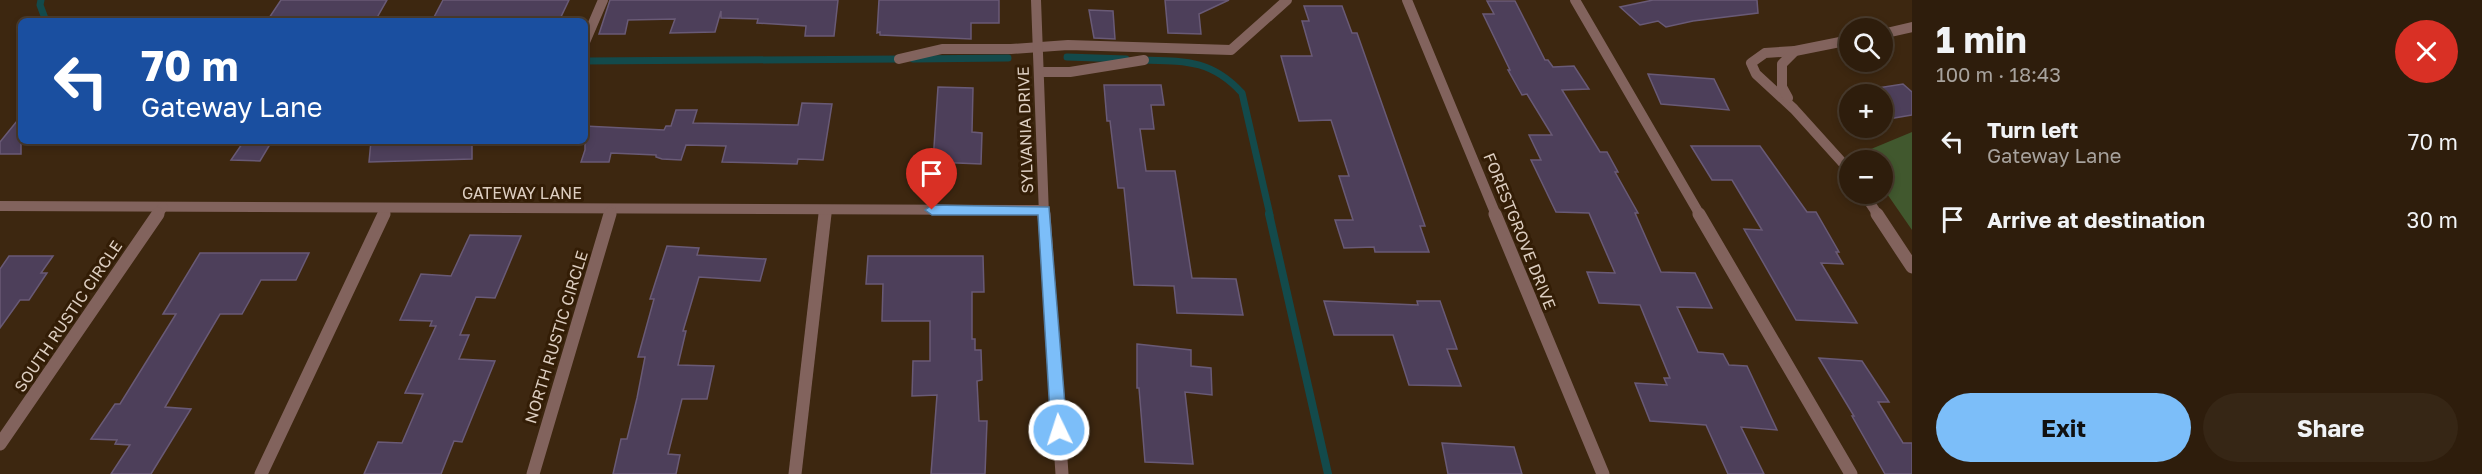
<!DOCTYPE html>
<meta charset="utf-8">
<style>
:root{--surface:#2e1d0c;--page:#362615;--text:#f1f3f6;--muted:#a7a29d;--line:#493b2d;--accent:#7cbef9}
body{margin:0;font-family:"Golos Text",sans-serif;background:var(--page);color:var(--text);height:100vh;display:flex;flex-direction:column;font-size:22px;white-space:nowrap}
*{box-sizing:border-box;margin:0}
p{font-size:20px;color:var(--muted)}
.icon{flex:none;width:33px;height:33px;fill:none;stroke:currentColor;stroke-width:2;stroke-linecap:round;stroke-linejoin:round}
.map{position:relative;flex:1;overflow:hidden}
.panel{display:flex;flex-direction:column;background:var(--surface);width:570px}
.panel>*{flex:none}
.hud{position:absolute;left:18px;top:18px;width:570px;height:126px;border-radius:9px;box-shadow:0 3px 9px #0003,0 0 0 2px var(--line);background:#1a4fa0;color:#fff;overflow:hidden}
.fabs{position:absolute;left:1839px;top:18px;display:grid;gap:12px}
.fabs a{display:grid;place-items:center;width:54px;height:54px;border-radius:50%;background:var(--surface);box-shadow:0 3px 9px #0003,0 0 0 2px var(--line);font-size:30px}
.pin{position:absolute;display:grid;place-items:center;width:51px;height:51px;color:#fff;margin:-62px -26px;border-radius:50% 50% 50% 0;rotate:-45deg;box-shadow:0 0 6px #0007}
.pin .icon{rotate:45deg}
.me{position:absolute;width:66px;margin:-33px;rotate:356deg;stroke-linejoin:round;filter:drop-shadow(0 0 4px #0008)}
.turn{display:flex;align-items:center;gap:21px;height:126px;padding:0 24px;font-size:27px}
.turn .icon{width:78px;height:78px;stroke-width:2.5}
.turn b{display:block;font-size:42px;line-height:51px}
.round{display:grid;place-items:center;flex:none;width:63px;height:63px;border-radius:32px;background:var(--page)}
.summary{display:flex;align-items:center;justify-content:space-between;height:102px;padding:0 24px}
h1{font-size:36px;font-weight:700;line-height:45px}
.button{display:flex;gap:12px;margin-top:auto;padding:12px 24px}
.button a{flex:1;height:69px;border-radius:36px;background:var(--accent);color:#111;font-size:24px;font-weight:700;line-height:69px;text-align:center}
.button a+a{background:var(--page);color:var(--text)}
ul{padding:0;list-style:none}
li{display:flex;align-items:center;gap:18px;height:78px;padding:0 24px}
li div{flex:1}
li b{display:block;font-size:22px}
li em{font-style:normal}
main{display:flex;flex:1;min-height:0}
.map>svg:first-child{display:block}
</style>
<main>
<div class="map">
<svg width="1912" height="474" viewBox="0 0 1912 474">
<rect width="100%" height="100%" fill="#3d2710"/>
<polygon fill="#41582e" points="1912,132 1912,230 1883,188 1882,160 1863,160 1859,154"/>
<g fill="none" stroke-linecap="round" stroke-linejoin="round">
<g stroke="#134a4b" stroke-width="7">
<polyline points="41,0 40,5 46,21"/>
<polyline points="1067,57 1126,59"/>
<polyline points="913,59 1008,58"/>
<path d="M1141,60c43,1 70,-1 101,33l28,122"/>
<polyline points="585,61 901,59"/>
</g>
<polyline stroke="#134a4b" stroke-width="8" points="1269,214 1328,474"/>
</g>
<g fill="#4d3f5a" stroke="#695a76" stroke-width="1.5">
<polygon points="281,0 387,0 375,21 267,21"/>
<polygon points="443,0 569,0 559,21 432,21"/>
<polygon points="610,0 838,0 834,36 805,36 806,26 757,23 758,19 721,18 721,11 715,32 670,33 675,19 628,20 625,34 599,34"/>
<polygon points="879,0 999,0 999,23 971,23 971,39 880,35 880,32 877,33"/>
<polygon points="1165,0 1229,0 1199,14 1201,34 1168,33"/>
<polygon points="1653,0 1757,0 1758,13 1693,21 1666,27 1658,21 1640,25 1620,7"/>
<polygon points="1487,1 1515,1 1545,60 1548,60 1553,67 1574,66 1589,89 1562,90 1600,152 1607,152 1618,172 1615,172 1638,213 1635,213 1661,272 1695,273 1712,308 1677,307 1698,352 1723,354 1729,365 1747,366 1777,430 1741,427 1764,474 1728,474 1706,425 1650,421 1635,383 1667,385 1664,378 1670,378 1640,305 1599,303 1587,272 1615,273 1589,213 1556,212 1531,160 1541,160 1529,135 1552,135 1527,94 1522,95 1508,70 1510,70 1483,14 1494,14"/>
<polygon points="1304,6 1342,6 1352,33 1357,33 1425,226 1420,226 1429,252 1375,252 1374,247 1344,248 1335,220 1353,220 1339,176 1349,176 1331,120 1299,121 1281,56 1312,56 1302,21 1309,21"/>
<polygon points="1089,10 1113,11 1115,39 1094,38"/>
<polygon points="1648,74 1714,79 1729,110 1661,104"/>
<polygon points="1903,84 1912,92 1912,115 1882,120 1882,94 1854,94 1852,92"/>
<polygon points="1104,85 1161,85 1164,105 1151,105 1154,129 1140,129 1146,171 1175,171 1192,278 1236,279 1243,315 1177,313 1174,286 1134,285 1124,188 1118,188 1110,121 1107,121"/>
<polygon points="938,87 973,88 972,132 982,133 981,164 933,162"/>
<polygon points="802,103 832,104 823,160 798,159 797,164 722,162 726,146 686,145 681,160 662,159 656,157 656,155 611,153 609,162 581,162 585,150 585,126 664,130 666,126 671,126 676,110 697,110 693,123 798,125"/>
<polygon points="21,116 21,154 0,154 0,142"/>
<polygon points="244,141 272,141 260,161 231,160"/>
<polygon points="371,141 472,141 472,159 369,162"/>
<polygon points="1691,146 1760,146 1807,212 1816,212 1839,252 1836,252 1843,264 1821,263 1857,323 1796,320 1744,229 1762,230 1732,180 1712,180"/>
<polygon points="470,235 521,236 495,298 476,297 460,335 469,335 459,359 495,361 462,442 454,441 441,474 364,474 378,442 402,443 423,394 405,393 436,326 430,326 432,321 400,320 421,274 451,276"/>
<polygon points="667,246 699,248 697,255 766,259 760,281 699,277 683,331 686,331 678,365 714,366 707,399 682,399 668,454 680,455 676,474 613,474 621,439 627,439 637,398 645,357 638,357 654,299 650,299"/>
<polygon points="200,253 309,253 296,280 261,280 242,314 220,314 165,407 191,409 151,474 111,474 130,445 115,444 117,440 91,439 115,404 120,404 176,314 163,314"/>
<polygon points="9,256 53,256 41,273 47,273 29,300 20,300 0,328 0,269"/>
<polygon points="868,256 983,256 984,292 972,292 972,339 975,339 975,350 981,350 982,380 977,381 979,421 987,421 985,474 931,474 937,395 912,396 913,361 930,361 930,321 882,321 883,284 866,284"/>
<polygon points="1324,301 1418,305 1417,301 1440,301 1457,349 1447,349 1461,386 1409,385 1393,335 1334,335"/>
<polygon points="1137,344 1191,350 1191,366 1211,368 1212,395 1185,392 1193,464 1145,462 1139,388 1137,388"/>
<polygon points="1819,358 1862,361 1889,402 1878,402 1903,443 1912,443 1912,474 1885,474 1852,416 1854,416"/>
<polygon points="1442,443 1514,447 1522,474 1448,474"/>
</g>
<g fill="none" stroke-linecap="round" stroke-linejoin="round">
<g stroke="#82635d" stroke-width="10">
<polyline points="1575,0 1700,215"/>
<polyline points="585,42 603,0"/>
<polyline points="899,59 942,49 1011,49 1068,45 1231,50 1287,0"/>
<polyline points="1039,72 1070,72 1144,60"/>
<polyline points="383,215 386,209"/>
<polyline points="824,215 825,210"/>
</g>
<g stroke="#82635d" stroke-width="13">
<polyline points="1699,214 1851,474"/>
<polyline points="261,474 384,214"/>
<polyline points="795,474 825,214"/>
</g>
<g stroke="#82635d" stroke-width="10">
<polyline points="1036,0 1044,215"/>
<polyline points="1407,0 1496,215"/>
<polyline points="1882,34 1912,27"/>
<polyline points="1795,51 1765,53 1751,63 1756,74 1794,109 1850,171"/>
<polyline points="1788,98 1782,87 1782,64 1795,51 1850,40"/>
<polyline points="1864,194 1878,215"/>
<polyline points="0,206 1044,210"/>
<polyline points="157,215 163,207"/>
<polyline points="609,215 611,210"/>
</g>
<g stroke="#82635d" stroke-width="13">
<polyline points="1044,214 1062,474"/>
<polyline points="1495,214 1603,474"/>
<polyline points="1877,214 1912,267"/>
<polyline points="0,444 158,214"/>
<polyline points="533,474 610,214"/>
</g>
</g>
<polygon fill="#7cbef9" stroke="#517ca2" stroke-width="1.5" points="932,205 1049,207 1067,430 1065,435 1059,437 1053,435 1051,430 1038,215 932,215 925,210"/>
<g text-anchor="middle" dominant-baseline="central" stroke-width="6" stroke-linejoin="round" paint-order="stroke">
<g font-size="16" fill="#ddcec1" stroke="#331d06">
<text transform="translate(1025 130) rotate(-92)">SYLVANIA DRIVE</text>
<text x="522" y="193">GATEWAY LANE</text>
<text transform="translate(1520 231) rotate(68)">FORESTGROVE DRIVE</text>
<text transform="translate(68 316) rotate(-56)">SOUTH RUSTIC CIRCLE</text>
<text transform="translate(556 337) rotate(-73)">NORTH RUSTIC CIRCLE</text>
</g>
</g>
</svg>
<div class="fabs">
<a><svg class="icon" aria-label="search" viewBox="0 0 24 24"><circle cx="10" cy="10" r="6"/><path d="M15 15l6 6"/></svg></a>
<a>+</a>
<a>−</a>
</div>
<div class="pin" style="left:932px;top:210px;background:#d93025"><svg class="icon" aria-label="arrive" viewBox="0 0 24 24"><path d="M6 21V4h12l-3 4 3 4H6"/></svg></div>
<svg class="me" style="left:1059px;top:430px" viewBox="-20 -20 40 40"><circle r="17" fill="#7cbef9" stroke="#fff" stroke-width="3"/><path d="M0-11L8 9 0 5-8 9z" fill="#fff"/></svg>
<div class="hud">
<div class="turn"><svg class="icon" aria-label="left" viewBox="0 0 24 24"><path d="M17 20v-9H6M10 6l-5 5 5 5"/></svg><div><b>70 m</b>Gateway Lane</div></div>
</div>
</div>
<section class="panel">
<div class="summary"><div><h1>1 min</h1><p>100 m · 18:43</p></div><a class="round" style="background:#d93025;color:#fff"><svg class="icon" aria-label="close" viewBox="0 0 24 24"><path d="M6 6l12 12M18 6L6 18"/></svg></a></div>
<ul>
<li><svg class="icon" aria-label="left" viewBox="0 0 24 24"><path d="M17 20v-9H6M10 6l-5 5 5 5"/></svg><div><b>Turn left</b><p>Gateway Lane</p></div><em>70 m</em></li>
<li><svg class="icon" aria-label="arrive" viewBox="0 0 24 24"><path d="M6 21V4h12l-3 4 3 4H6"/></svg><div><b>Arrive at destination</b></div><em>30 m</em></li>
</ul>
<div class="button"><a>Exit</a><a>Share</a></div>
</section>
</main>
